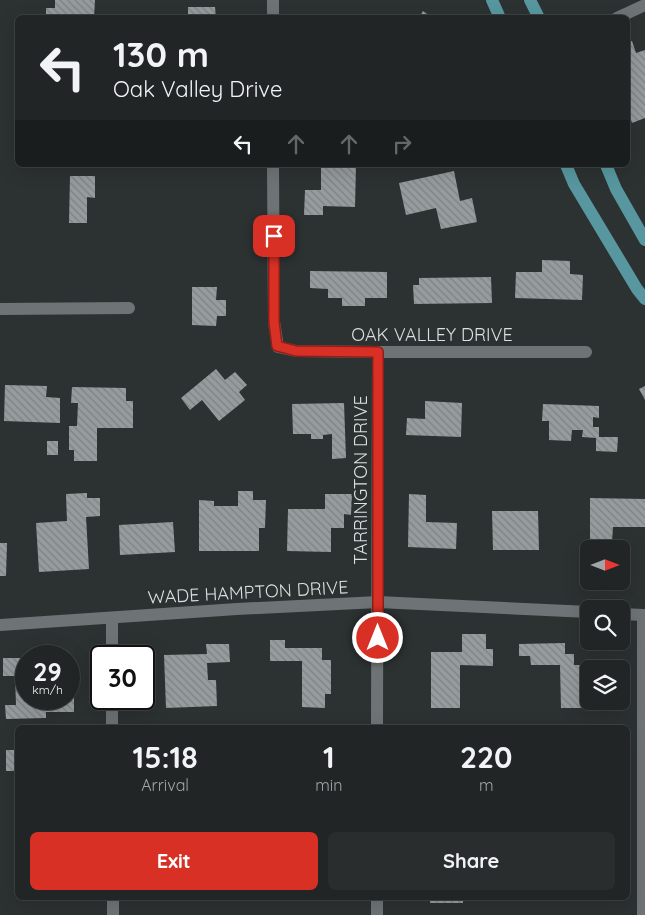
<!DOCTYPE html>
<style>
:root{--surface:#212526;--page:#292d2e;--text:#f1f3f6;--muted:#a2a5a7;--line:#3e4243;--accent:#d93025}
body{margin:0;font-family:Quicksand,sans-serif;background:var(--page);color:var(--text);height:100vh;display:flex;flex-direction:column;font-size:19px;white-space:nowrap}
*{box-sizing:border-box;margin:0}
p{font-size:16px;color:var(--muted)}
.icon{flex:none;width:28px;height:28px;fill:none;stroke:currentColor;stroke-width:2;stroke-linecap:round;stroke-linejoin:round}
.map{position:relative;flex:1;overflow:hidden}
.details{position:absolute;left:15px;top:725px;width:615px;height:175px;display:flex;flex-direction:column;background:var(--surface);border-radius:8px;box-shadow:0 5px 20px #0002,0 0 0 1px var(--line)}
.details>*{flex:none}
.banner{position:absolute;left:15px;top:15px;width:615px;height:152px;border-radius:8px;box-shadow:0 5px 20px #0002,0 0 0 1px var(--line);background:#212526;color:var(--text);overflow:hidden}
.needle{width:32px;rotate:90deg}
.tools{position:absolute;left:580px;top:540px;display:grid;gap:10px}
.tools a{display:grid;place-items:center;width:50px;height:50px;border-radius:8px;background:var(--surface);box-shadow:0 5px 20px #0002,0 0 0 1px var(--line);font-size:25px}
.speed{position:absolute;left:15px;top:645px;display:flex;gap:10px;font-size:25px;font-weight:700;text-align:center}
.speed>*{display:grid;place-content:center;width:65px;height:65px;border-radius:50%;background:var(--surface);box-shadow:0 5px 20px #0002,0 0 0 1px var(--line);line-height:1}
.speed small{font-size:12px;font-weight:400}
.speed .limit{border:2px solid #111;border-radius:8px;background:#fff;color:#111}
.pin{position:absolute;display:grid;place-items:center;width:42px;height:42px;color:#fff;margin:-21px;border-radius:10px;box-shadow:0 2px 8px #0006}
.me{position:absolute;width:55px;margin:-28px;rotate:0deg;stroke-linejoin:round;filter:drop-shadow(0 0 4px #0008)}
.turn{display:flex;align-items:center;gap:18px;height:105px;padding:0 15px;font-size:22px}
.turn .icon{width:65px;height:65px;stroke-width:2.5}
.turn b{display:block;font-size:35px;line-height:42px}
.lanes{display:flex;align-items:center;height:48px;padding:0 15px;background:#0003;justify-content:center;gap:25px;direction:ltr}
.lanes .off{opacity:.35}
.eta{display:flex;justify-content:space-evenly;align-items:center;height:85px;text-align:center}
.eta b{font-size:30px;font-weight:700;line-height:35px}
.button{display:flex;gap:10px;margin-top:auto;padding:10px 15px}
.button a{flex:1;height:58px;border-radius:8px;background:var(--accent);color:#fff;font-size:20px;font-weight:700;line-height:58px;text-align:center}
.button a+a{background:var(--page);color:var(--text)}
.map>svg:first-child{display:block}
</style>
<div class="map">
<svg width="645" height="915" viewBox="0 0 645 915">
<defs>
<pattern id="building-back-hatch" width="6" height="6" patternUnits="userSpaceOnUse" patternTransform="scale(1.25)"><rect width="6" height="6" fill="#969c9d"/><path d="M-1 5l2 2M0 0l6 6M5-1l2 2" fill="none" stroke="#7d8182"/></pattern>
</defs>
<rect width="100%" height="100%" fill="#2c3132"/>
<g fill="url(#building-back-hatch)">
<polygon points="55,0 95,0 94,18 46,18 46,8 55,8"/>
<polygon points="188,7 215,7 216,18 188,18"/>
<polygon points="423,11 433,18 419,18"/>
<polygon points="632,41 636,53 645,50 645,118 632,123 628,111 628,42"/>
<polygon points="321,165 356,165 355,207 323,206 323,215 304,215 305,190 321,190"/>
<polygon points="454,171 460,201 472,198 477,222 441,229 436,208 406,215 399,183"/>
<polygon points="70,176 95,176 95,198 87,197 87,223 69,223"/>
<polygon points="542,260 570,261 570,274 583,275 582,300 515,298 516,272 542,272"/>
<polygon points="310,271 387,272 387,298 365,298 365,306 342,306 342,298 328,298 328,289 310,288"/>
<polygon points="491,277 492,303 414,304 413,285 419,285 419,278"/>
<polygon points="192,287 217,287 216,300 226,300 226,316 217,316 216,326 192,325"/>
<polygon points="216,369 225,380 235,372 247,385 239,392 245,400 219,421 202,400 190,410 181,398"/>
<polygon points="5,385 47,386 46,397 60,398 60,423 4,421"/>
<polygon points="645,386 645,400 639,389"/>
<polygon points="72,387 126,388 126,401 133,401 133,428 97,428 97,461 74,461 74,450 69,450 69,426 77,426 78,403 71,403"/>
<polygon points="425,401 462,403 461,437 406,435 407,418 425,419"/>
<polygon points="344,403 346,458 332,459 332,434 323,435 323,439 311,439 311,434 293,434 292,404"/>
<polygon points="543,404 599,406 599,418 593,417 593,427 599,427 599,437 618,437 617,452 596,451 596,438 582,437 583,430 572,430 571,441 549,440 549,421 542,421"/>
<rect x="47" y="441" width="11" height="14"/>
<polygon points="238,491 253,491 253,500 266,500 265,528 259,528 259,551 199,551 199,500 214,501 214,506 238,506"/>
<polygon points="87,493 87,498 100,498 100,516 86,517 89,569 39,572 36,523 67,521 66,494"/>
<polygon points="325,494 352,494 351,515 344,514 344,528 331,528 331,552 287,551 288,509 325,509"/>
<polygon points="409,494 426,495 426,522 457,523 456,549 408,547"/>
<polygon points="590,498 645,499 645,527 613,527 612,542 590,542"/>
<polygon points="492,511 538,511 539,550 493,550"/>
<polygon points="173,522 175,552 120,555 119,525"/>
<polygon points="0,543 7,543 6,576 0,576"/>
<polygon points="462,634 486,634 486,649 493,649 493,666 460,665 460,708 431,708 431,652 462,652"/>
<polygon points="270,640 285,640 285,648 322,648 322,660 331,660 331,694 325,694 325,708 302,707 302,661 270,661"/>
<polygon points="565,643 565,654 574,654 574,665 582,665 583,708 561,708 560,665 531,665 530,656 519,656 519,644"/>
<polygon points="206,644 229,644 230,662 207,663 208,680 216,680 217,706 166,708 164,655 207,654"/>
<polygon points="3,658 26,658 26,699 69,699 69,695 74,695 74,712 46,712 46,718 6,719 5,705 16,705 15,676 3,676"/>
<rect x="6" y="750" width="12" height="21"/>
<rect x="15" y="873" width="3" height="20"/>
<polygon points="167,898 201,898 201,901 167,900"/>
<rect x="286" y="898" width="36" height="2"/>
<rect x="430" y="898" width="33" height="5"/>
</g>
<g fill="none" stroke-linecap="round" stroke-linejoin="round">
<g stroke="#6e7475" stroke-width="12">
<polyline points="273,0 273,18"/>
<polyline points="617,18 645,5"/>
<polyline points="273,165 274,322 278,347 296,351 378,352 586,352"/>
<polyline points="0,309 129,308"/>
<polyline points="621,614 643,615 643,915"/>
<polyline points="112,618 112,656"/>
<polyline points="0,625 237,609 378,602 589,612"/>
<polyline points="112,699 112,728"/>
<polyline points="377,728 378,352"/>
<polyline points="113,898 113,915"/>
<polyline points="377,915 377,898"/>
</g>
<g stroke="#5897a0" stroke-width="12">
<polyline points="492,0 500,18"/>
<polyline points="530,0 539,18"/>
<polyline points="566,165 574,184 637,289 645,299"/>
<polyline points="606,165 616,189 645,240"/>
</g>
</g>
<g fill="none" stroke-linecap="round" stroke-linejoin="round">
<g stroke="#8d1f18" stroke-width="12">
<polyline id="route" points="274,236 274,322 277,346 296,351 378,352 378,638"/>
</g>
<use href="#route" stroke="#d93025" stroke-width="9"/>
</g>
<g text-anchor="middle" dominant-baseline="central" stroke-width="5" stroke-linejoin="round" paint-order="stroke">
<g font-size="18" fill="#dcdfe0" stroke="#2c3132">
<text x="432" y="334">OAK VALLEY DRIVE</text>
<text transform="translate(360 480) rotate(-90)">TARRINGTON DRIVE</text>
<text transform="translate(248 592) rotate(-3)">WADE HAMPTON DRIVE</text>
</g>
</g>
</svg>
<div class="tools">
<a><svg class="needle" viewBox="-14 -14 28 28"><path d="M0-13l5 13h-10z" fill="#e53935"/><path d="M0 13l5-13h-10z" fill="#a2a5a7"/></svg></a>
<a><svg class="icon" aria-label="search" viewBox="0 0 24 24"><circle cx="10" cy="10" r="6"/><path d="M15 15l6 6"/></svg></a>
<a><svg class="icon" aria-label="layers" viewBox="0 0 24 24"><path d="M12 4l9 5-9 5-9-5zM3 14l9 5 9-5"/></svg></a>
</div>
<div class="speed"><div>29<small>km/h</small></div><div class="limit">30</div></div>
<div class="pin" style="left:274px;top:236px;background:#d93025"><svg class="icon" aria-label="arrive" viewBox="0 0 24 24"><path d="M6 21V4h12l-3 4 3 4H6"/></svg></div>
<svg class="me" style="left:378px;top:638px" viewBox="-20 -20 40 40"><circle r="17" fill="#d93025" stroke="#fff" stroke-width="3"/><path d="M0-11L8 9 0 5-8 9z" fill="#fff"/></svg>
<div class="banner">
<div class="turn"><svg class="icon" aria-label="left" viewBox="0 0 24 24"><path d="M17 20v-9H6M10 6l-5 5 5 5"/></svg><div><b>130 m</b>Oak Valley Drive</div></div>
<div class="lanes"><svg class="icon" aria-label="left" viewBox="0 0 24 24"><path d="M17 20v-9H6M10 6l-5 5 5 5"/></svg><svg class="icon off" aria-label="ahead" viewBox="0 0 24 24"><path d="M12 20V5M6 11l6-6 6 6"/></svg><svg class="icon off" aria-label="ahead" viewBox="0 0 24 24"><path d="M12 20V5M6 11l6-6 6 6"/></svg><svg class="icon off" aria-label="right" viewBox="0 0 24 24"><path d="M7 20v-9h11M14 6l5 5-5 5"/></svg></div>
</div>
<section class="details">
<div class="eta">
<div><b>15:18</b><p>Arrival</p></div>
<div><b>1</b><p>min</p></div>
<div><b>220</b><p>m</p></div>
</div>
<div class="button"><a>Exit</a><a>Share</a></div>
</section>
</div>
